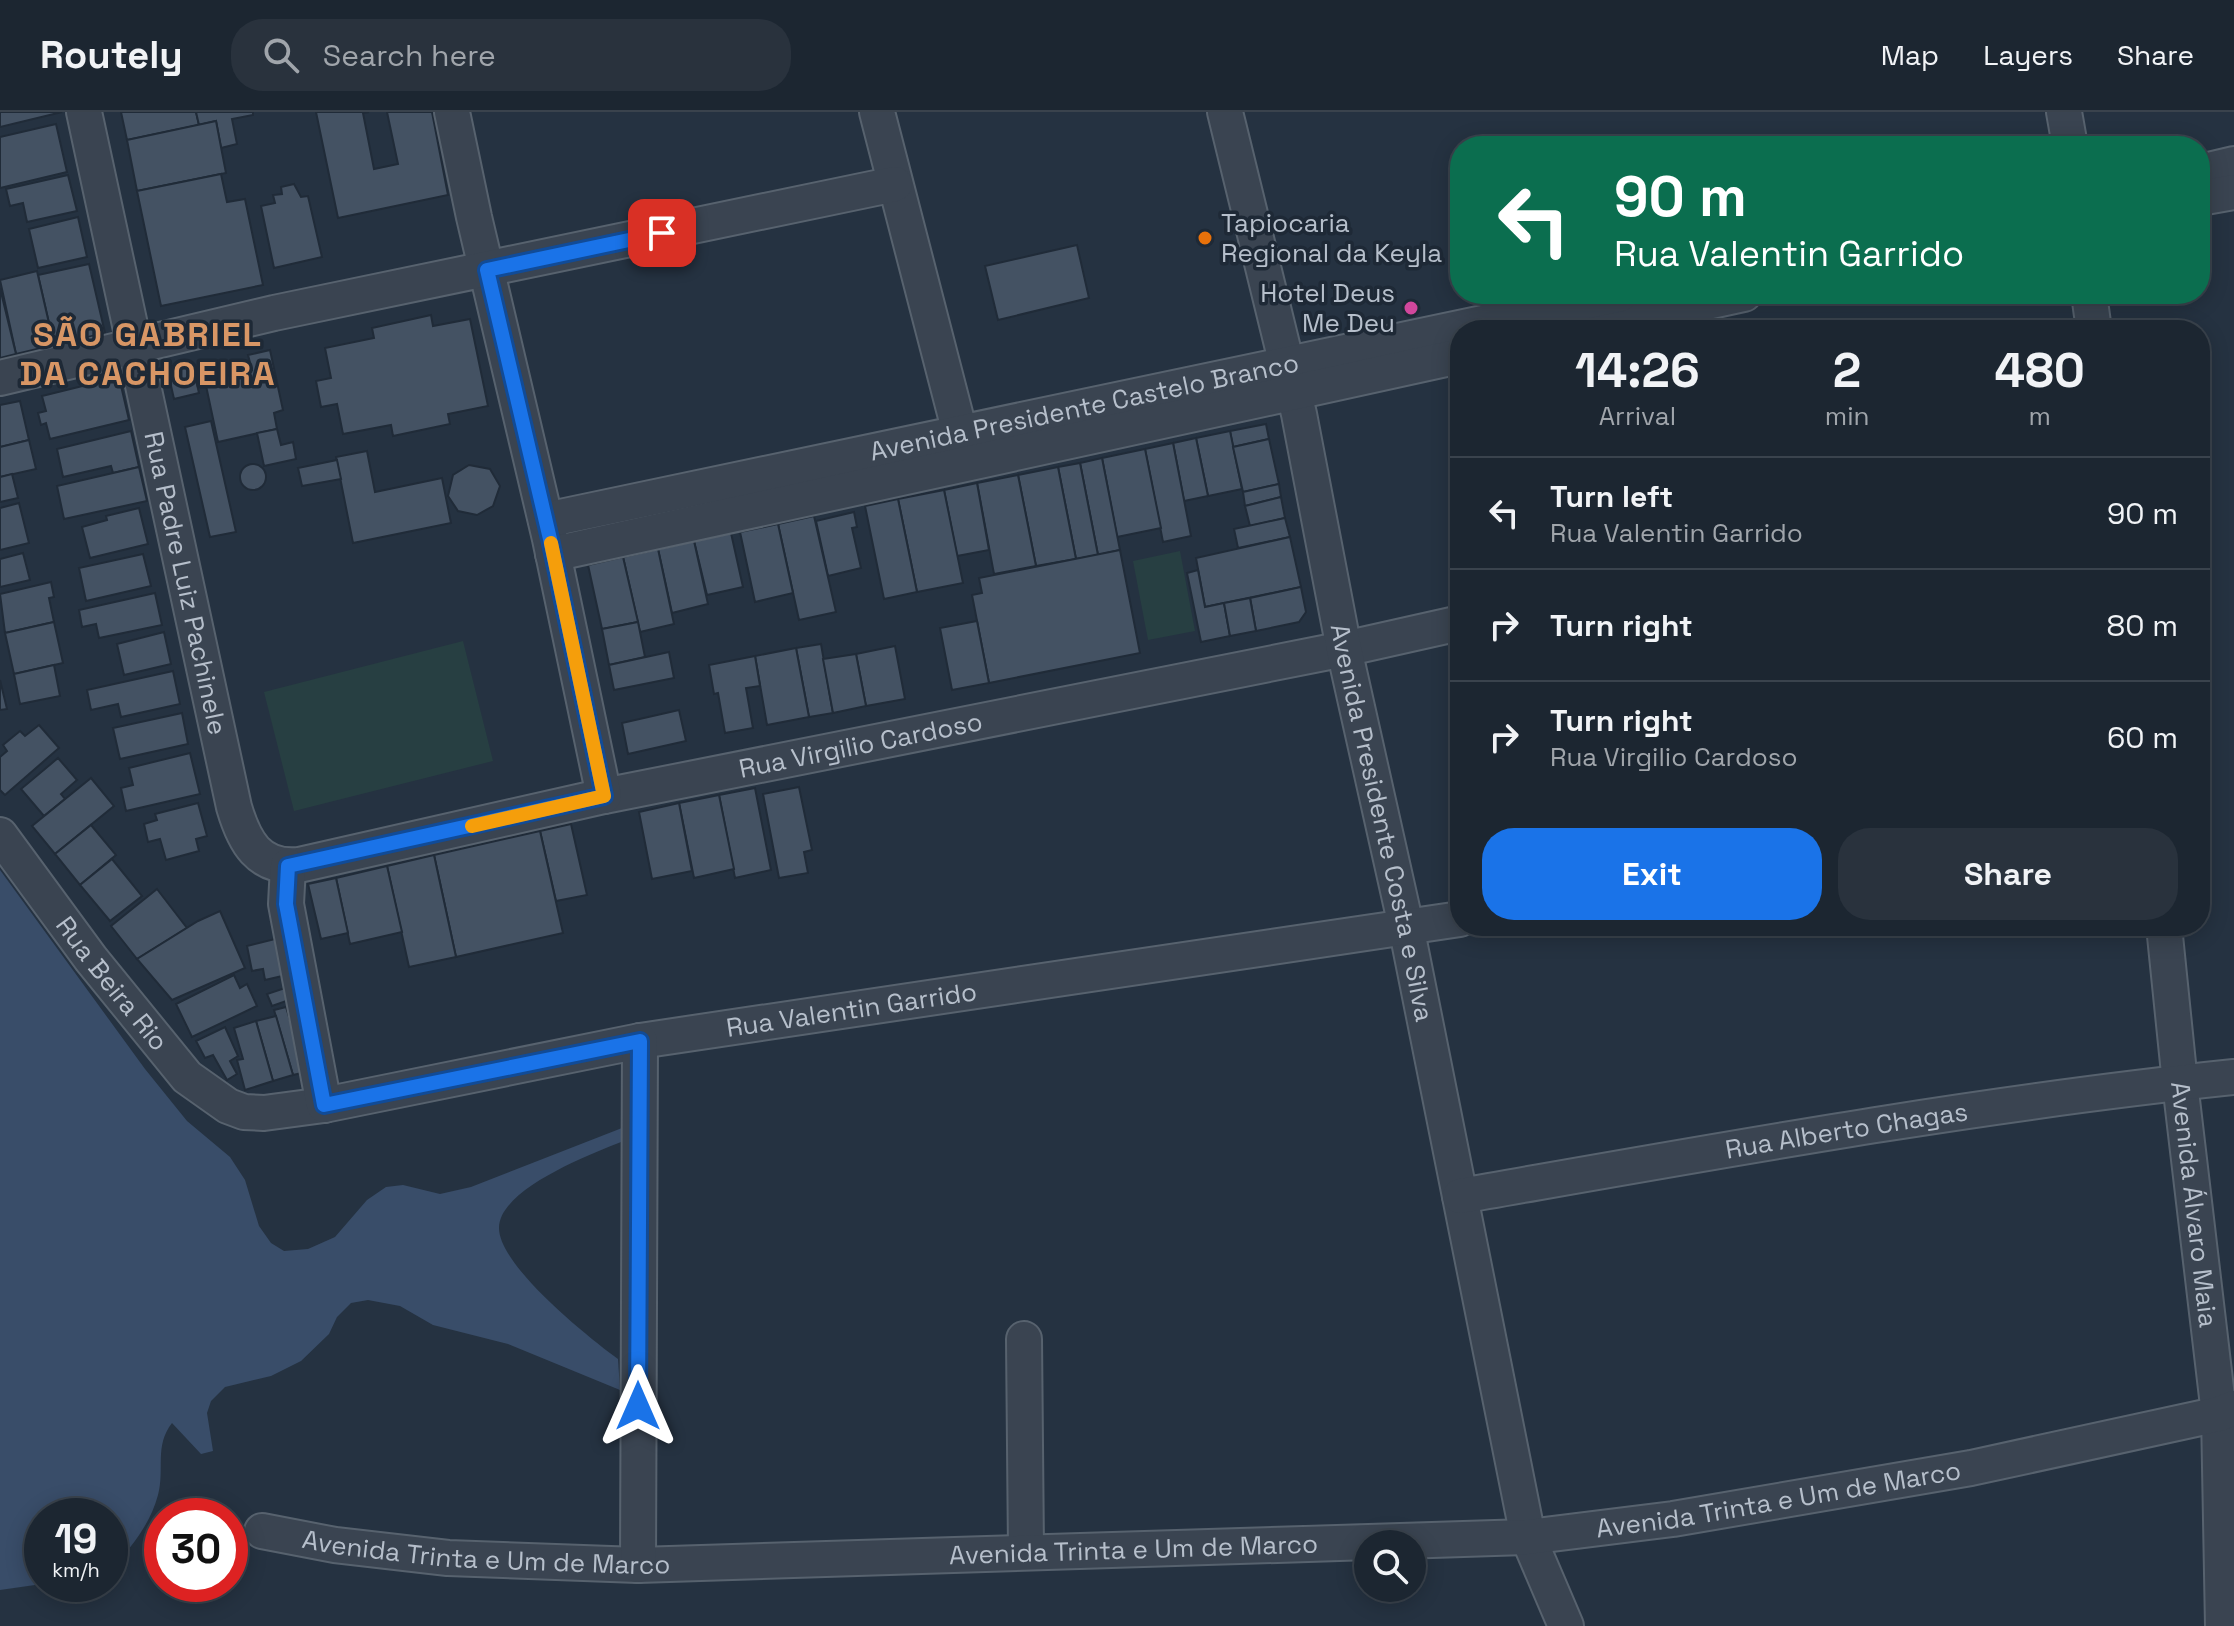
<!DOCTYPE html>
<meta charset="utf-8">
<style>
:root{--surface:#1c2631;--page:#29323d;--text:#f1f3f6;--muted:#a0a5ab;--line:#3a434d;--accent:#1a73e8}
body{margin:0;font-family:"Space Grotesk",sans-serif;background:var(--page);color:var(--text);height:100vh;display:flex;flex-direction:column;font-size:30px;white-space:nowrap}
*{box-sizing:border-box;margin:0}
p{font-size:26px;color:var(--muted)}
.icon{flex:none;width:44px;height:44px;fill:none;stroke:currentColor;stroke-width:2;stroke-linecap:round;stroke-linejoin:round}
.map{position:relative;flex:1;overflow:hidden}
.drawer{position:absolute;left:1450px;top:208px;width:760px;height:616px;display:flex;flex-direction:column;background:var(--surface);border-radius:32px;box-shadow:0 4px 20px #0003,0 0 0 2px var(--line)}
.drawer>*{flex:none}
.guide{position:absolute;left:1450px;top:24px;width:760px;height:168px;border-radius:32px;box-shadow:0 4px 20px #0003,0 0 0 2px var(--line);background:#0b6e4f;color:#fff;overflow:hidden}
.controls{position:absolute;left:1354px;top:1418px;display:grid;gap:16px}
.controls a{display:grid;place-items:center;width:72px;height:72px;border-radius:50%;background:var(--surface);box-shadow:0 4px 20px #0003,0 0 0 2px var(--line);font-size:40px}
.speed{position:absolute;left:24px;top:1386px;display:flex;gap:16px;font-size:40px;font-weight:700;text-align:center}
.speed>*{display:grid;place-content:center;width:104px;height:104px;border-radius:50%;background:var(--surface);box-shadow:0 4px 20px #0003,0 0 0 2px var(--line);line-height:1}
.speed small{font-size:20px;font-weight:400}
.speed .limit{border:12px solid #d22;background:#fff;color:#111}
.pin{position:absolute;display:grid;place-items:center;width:68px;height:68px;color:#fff;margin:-34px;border-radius:16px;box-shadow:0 4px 12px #0006}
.me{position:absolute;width:88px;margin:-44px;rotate:0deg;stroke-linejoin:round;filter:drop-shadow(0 0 6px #0008)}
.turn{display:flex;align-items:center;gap:28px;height:168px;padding:0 32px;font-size:36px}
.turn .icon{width:104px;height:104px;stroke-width:2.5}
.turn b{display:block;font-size:56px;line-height:68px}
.eta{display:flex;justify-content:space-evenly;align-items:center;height:136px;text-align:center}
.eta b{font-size:48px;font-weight:600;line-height:56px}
.button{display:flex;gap:16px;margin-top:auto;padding:16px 32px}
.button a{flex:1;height:92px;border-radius:32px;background:var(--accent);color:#fff;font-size:32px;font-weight:600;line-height:92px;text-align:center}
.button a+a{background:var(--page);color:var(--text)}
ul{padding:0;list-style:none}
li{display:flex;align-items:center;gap:24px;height:112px;padding:0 32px;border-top:2px solid var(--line)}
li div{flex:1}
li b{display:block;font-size:30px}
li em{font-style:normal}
header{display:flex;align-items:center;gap:48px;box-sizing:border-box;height:112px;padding:0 40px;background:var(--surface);border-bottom:2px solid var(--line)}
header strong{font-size:38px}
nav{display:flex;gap:44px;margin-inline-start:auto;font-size:28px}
.search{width:560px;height:72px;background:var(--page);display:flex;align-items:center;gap:20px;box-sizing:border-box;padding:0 28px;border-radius:32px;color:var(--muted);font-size:30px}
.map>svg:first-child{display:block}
</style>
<header>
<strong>Routely</strong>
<div class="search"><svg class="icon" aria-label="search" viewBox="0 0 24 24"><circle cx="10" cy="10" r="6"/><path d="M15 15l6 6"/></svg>Search here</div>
<nav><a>Map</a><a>Layers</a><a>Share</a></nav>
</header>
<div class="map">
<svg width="2234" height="1514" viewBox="0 0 2234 1514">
<rect width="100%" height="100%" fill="#253241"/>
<g fill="#273f42">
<polygon points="1180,439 1195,519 1148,528 1133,449"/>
<polygon points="463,529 493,649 294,699 264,580"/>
</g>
<path fill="#394d69" d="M0,758l145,199 42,52 43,36 15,23 14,46 12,17 13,8 24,-2 27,-12 32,-37 19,-13 17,-2 37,9 31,-7 151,-59 -1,14c-30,12 -122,47 -122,86 0,38 89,109 119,131l2,31 -112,-46 -75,-19 -33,-19 -32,-6 -17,3 -14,14 -8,17 -28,27 -30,15 -46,11 -14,14 -4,12 6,38 -12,3 -29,-31c-18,23 -7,46 -14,72 -8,30 -27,52 -46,74l-2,-53h-68v68l-42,6z"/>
<g fill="#445263" stroke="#202b38" stroke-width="2">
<polygon points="0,0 62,0 0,15"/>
<polygon points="121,0 196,0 199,13 127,28"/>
<polygon points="196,0 253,0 253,3 232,7 237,32 221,36 216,9 199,13"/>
<polygon points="316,0 369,0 363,1 374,57 398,52 387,0 432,0 448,83 338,106"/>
<polygon points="216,9 226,61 137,79 127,28"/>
<polygon points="56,12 67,60 0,76 0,25"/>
<polygon points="221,62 227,90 245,87 263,173 161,194 137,79"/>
<polygon points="68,63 77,99 27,110 23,91 10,94 6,77"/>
<polygon points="294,72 301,85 308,84 322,145 274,156 261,94 275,91 273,83 282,82 281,75"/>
<polygon points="78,105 87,145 38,156 29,117"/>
<polygon points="1077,133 1089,186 998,208 985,154"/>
<polygon points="89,152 105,221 54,233 38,163"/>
<polygon points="37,159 54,233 16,242 0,168"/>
<polygon points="0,176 16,242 0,246"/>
<polygon points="431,203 433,214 470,207 488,294 448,302 450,312 393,324 391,313 343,322 337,292 321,295 316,269 331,266 325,236 374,226 372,216"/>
<polygon points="270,238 283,298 274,301 277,317 218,330 205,269 252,258 248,243"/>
<polygon points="192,251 199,281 174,287 167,256"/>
<polygon points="119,265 129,308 50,327 46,311 41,313 38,301 46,299 42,284"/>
<polygon points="20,289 29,328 0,335 0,293"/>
<polygon points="211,309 236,420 210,425 185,315"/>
<polygon points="1266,312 1269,327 1233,335 1230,319"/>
<polygon points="277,317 281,333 293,330 296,347 264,354 257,321"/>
<polygon points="131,319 139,355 113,361 111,354 63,365 57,337"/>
<polygon points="1230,319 1242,377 1208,384 1196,326"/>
<polygon points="1196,326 1208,384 1184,389 1173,331"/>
<polygon points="1269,327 1279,372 1243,380 1233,335"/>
<polygon points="29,328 36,357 0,365 0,335"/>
<polygon points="1173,331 1191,424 1163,430 1145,337"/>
<polygon points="1145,337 1161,416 1117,425 1102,346"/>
<polygon points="367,339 375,380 442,366 451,411 353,431 336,345"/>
<polygon points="1102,346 1120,438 1098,443 1080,351"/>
<polygon points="337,348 341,367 302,374 298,356"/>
<polygon points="1080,351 1098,443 1076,447 1058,355"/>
<circle cx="253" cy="365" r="13"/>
<polygon points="469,353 490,357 500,374 493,394 477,403 458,399 448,384 453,363"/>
<polygon points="139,355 147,389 64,407 57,374"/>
<polygon points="1058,355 1076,447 1036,454 1018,363"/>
<polygon points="12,362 18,386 0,390 0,365"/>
<polygon points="1018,363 1036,454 994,462 977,371"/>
<polygon points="977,371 989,438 957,444 944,378"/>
<polygon points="1279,372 1281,385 1245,394 1243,380"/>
<polygon points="944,378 963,471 917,480 898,387"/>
<polygon points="1281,385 1285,406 1250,414 1245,394"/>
<polygon points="898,387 917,480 884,487 865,394"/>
<polygon points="19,391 29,431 0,438 0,396"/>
<polygon points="139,396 148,432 90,446 82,415 107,408 106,404"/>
<polygon points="854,400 857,415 852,416 861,456 828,464 816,409"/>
<polygon points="814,404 836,500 799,508 778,412"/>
<polygon points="1285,406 1290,425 1238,436 1234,417"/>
<polygon points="778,412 793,481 755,490 740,420"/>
<polygon points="731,421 743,475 707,483 694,429"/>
<polygon points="1290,425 1301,475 1205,495 1196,446"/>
<polygon points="694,429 708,492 672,501 658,437"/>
<polygon points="658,437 674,512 640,520 623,445"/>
<polygon points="1120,438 1140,541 989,571 972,483 982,481 979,466"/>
<polygon points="23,441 30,468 0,475 0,447"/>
<polygon points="143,442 151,474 86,489 79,456"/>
<polygon points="623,445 638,510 602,517 588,453"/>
<polygon points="1198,458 1205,495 1224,491 1230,524 1201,530 1187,461"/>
<polygon points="51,470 54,485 49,486 54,510 5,521 0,482"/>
<polygon points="1301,475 1306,500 1299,510 1256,519 1250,486"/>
<polygon points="155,481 162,513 99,526 96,512 82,515 79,498"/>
<polygon points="1250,486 1256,519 1230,524 1224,491"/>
<polygon points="977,509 989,571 952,578 940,516"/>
<polygon points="54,510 63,551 14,562 5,521"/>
<polygon points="638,510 645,545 609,553 602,517"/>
<polygon points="164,520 171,552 124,563 117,532"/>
<polygon points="821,532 833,601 809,605 796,536"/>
<polygon points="895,534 905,587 866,594 856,542"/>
<polygon points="796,536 809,605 767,613 755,544"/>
<polygon points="669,540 674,566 614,578 609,553"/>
<polygon points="856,542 866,594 833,601 823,547"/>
<polygon points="755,544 760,574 746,576 753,616 725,621 718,581 714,582 709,553"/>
<polygon points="54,553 60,584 20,592 14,562"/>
<polygon points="173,559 180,592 121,605 118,592 91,598 87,578"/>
<polygon points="0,568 7,597 0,598"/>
<polygon points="679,598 686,629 628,642 622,611"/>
<polygon points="182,601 188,632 120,647 113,616"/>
<polygon points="39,613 59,636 5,683 0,678 0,645 7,639 3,633 20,619 25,624"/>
<polygon points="190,641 200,682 126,699 121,676 133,673 129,656"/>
<polygon points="58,646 77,668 61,682 65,687 44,704 21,677"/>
<polygon points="91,666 114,694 55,742 32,714"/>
<polygon points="799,675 812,738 804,740 808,761 779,766 763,682"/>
<polygon points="755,676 771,758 735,766 719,683"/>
<polygon points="719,683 734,757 694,766 679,691"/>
<polygon points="198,691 207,724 196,727 199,739 166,748 160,727 148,730 144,712 157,708 155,702"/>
<polygon points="679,691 692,759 652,767 639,700"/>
<polygon points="571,712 587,783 556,789 540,719"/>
<polygon points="91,713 116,743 80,773 55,742"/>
<polygon points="540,719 563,821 456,845 434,743"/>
<polygon points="434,743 456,845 409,855 387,754"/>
<polygon points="112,747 142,784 110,809 80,773"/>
<polygon points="387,754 402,820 350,832 336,766"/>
<polygon points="336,766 348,821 321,827 308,772"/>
<polygon points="157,777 187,816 137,847 111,814"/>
<polygon points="220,799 245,856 172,888 137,847 198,809"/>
<polygon points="283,825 291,862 265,868 263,857 252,859 247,834"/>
<polygon points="234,863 240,876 247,872 257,894 192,925 176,892"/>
<polygon points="291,874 295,886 272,894 267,882"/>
<polygon points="286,895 306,960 293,963 274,898"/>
<polygon points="276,904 293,963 273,969 256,909"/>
<polygon points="256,909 273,969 245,978 237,948 243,947 234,916"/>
<polygon points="225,915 238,944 230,949 237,962 227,968 213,943 205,946 196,929"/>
</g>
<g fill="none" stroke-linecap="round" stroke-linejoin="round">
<g stroke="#57626e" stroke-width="38">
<g id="minor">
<path id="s1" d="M84,0l150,695c10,34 24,62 65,58l305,-69 740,-147 116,-26"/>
<polyline points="452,0 474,105 550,427 604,684"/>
<polyline points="877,0 965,340"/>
<path id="s2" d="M1225,0l74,302 45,235 62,277 122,611 38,89"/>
<polyline points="2064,0 2070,34"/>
<polyline points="2200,60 2234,52"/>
<polyline points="2200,86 2234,80"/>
<polyline points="2089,182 2094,218"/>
<polyline points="1579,218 1744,182"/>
<polyline points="0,266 274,201 895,72"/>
<path id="s3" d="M546,408l1075,-226"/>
<polyline points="553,442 1460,244"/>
<path id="s4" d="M0,723l91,124 96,118 41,29 16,6 20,1 60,-8 316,-64 820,-122"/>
<polyline points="288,754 286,792 324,993"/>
<path id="s5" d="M2164,814l16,157 39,331 4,212"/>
<path id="s6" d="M1460,1084c258,-45 514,-92 774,-119"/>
<polyline points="1024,1227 1026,1439"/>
<path id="s7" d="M262,1419l73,14 113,13 190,7 890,-28 145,-18 298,-51 248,-54 15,-6"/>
<polyline points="638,1453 640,929"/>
</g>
</g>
<use href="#minor" stroke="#3a4451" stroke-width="34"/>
</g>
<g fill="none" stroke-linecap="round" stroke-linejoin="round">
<g stroke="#114b97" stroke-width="20">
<polyline id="route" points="638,1294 640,929 324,993 286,792 288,754 604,684 550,427 487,158 662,121"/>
</g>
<use href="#route" stroke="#1a73e8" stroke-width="14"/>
<polyline stroke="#f59e0b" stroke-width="14" points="472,714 604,684 551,431"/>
</g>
<circle fill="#e8710a" stroke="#1e2936" stroke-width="3" cx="1205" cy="126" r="8"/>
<circle fill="#d1479c" stroke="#1e2936" stroke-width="3" cx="1411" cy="196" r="8"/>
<g text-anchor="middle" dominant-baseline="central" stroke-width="7" stroke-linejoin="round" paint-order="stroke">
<g font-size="26" fill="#b6bfcb" stroke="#1e2936" text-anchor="start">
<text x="1221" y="111">Tapiocaria<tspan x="1221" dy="30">Regional da Keyla</tspan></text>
<text x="1395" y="181" text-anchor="end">Hotel Deus<tspan x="1395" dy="30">Me Deu</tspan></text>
</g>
<g font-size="26" fill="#b6bfcb" stroke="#1e2936">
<text stroke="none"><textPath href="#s3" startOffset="550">Avenida Presidente Castelo Branco</textPath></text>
<text stroke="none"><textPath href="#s1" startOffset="482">Rua Padre Luiz Pachinele</textPath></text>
<text stroke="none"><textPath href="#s1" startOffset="1382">Rua Virgilio Cardoso</textPath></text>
<text stroke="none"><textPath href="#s2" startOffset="728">Avenida Presidente Costa e Silva</textPath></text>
<text stroke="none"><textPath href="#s4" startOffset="186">Rua Beira Rio</textPath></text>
<text stroke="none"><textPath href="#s4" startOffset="990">Rua Valentin Garrido</textPath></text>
<text stroke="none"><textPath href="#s6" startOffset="392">Rua Alberto Chagas</textPath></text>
<text stroke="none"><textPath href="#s5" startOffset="280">Avenida Álvaro Maia</textPath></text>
<text stroke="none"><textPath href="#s7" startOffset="1522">Avenida Trinta e Um de Marco</textPath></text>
<text stroke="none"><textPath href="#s7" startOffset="874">Avenida Trinta e Um de Marco</textPath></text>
<text stroke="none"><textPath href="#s7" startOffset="226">Avenida Trinta e Um de Marco</textPath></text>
</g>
<g font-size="34" font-weight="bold" letter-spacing="2" fill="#d89665" stroke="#1e2936">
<text x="148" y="222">SÃO GABRIEL<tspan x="148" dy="39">DA CACHOEIRA</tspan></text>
</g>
</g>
</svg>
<div class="controls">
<a><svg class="icon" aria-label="search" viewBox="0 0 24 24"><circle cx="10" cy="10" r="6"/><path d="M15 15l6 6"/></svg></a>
</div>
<div class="speed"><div>19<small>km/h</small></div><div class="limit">30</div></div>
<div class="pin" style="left:662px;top:121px;background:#d93025"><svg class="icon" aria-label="arrive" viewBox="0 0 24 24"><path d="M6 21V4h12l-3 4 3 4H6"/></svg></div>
<svg class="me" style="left:638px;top:1294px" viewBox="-20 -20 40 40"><path d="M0-17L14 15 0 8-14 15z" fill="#1a73e8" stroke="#fff" stroke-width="4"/></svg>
<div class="guide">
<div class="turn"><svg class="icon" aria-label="left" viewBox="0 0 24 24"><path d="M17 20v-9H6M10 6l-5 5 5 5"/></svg><div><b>90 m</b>Rua Valentin Garrido</div></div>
</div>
<section class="drawer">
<div class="eta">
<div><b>14:26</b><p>Arrival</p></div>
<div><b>2</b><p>min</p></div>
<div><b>480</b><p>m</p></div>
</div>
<ul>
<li><svg class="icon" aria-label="left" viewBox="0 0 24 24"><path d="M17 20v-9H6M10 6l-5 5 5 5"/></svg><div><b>Turn left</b><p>Rua Valentin Garrido</p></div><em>90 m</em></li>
<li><svg class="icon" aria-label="right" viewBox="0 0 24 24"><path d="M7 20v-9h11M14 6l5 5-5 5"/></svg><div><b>Turn right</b></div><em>80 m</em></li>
<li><svg class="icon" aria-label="right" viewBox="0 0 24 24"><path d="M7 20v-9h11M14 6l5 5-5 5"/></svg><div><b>Turn right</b><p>Rua Virgilio Cardoso</p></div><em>60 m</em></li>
</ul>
<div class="button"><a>Exit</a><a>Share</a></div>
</section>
</div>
